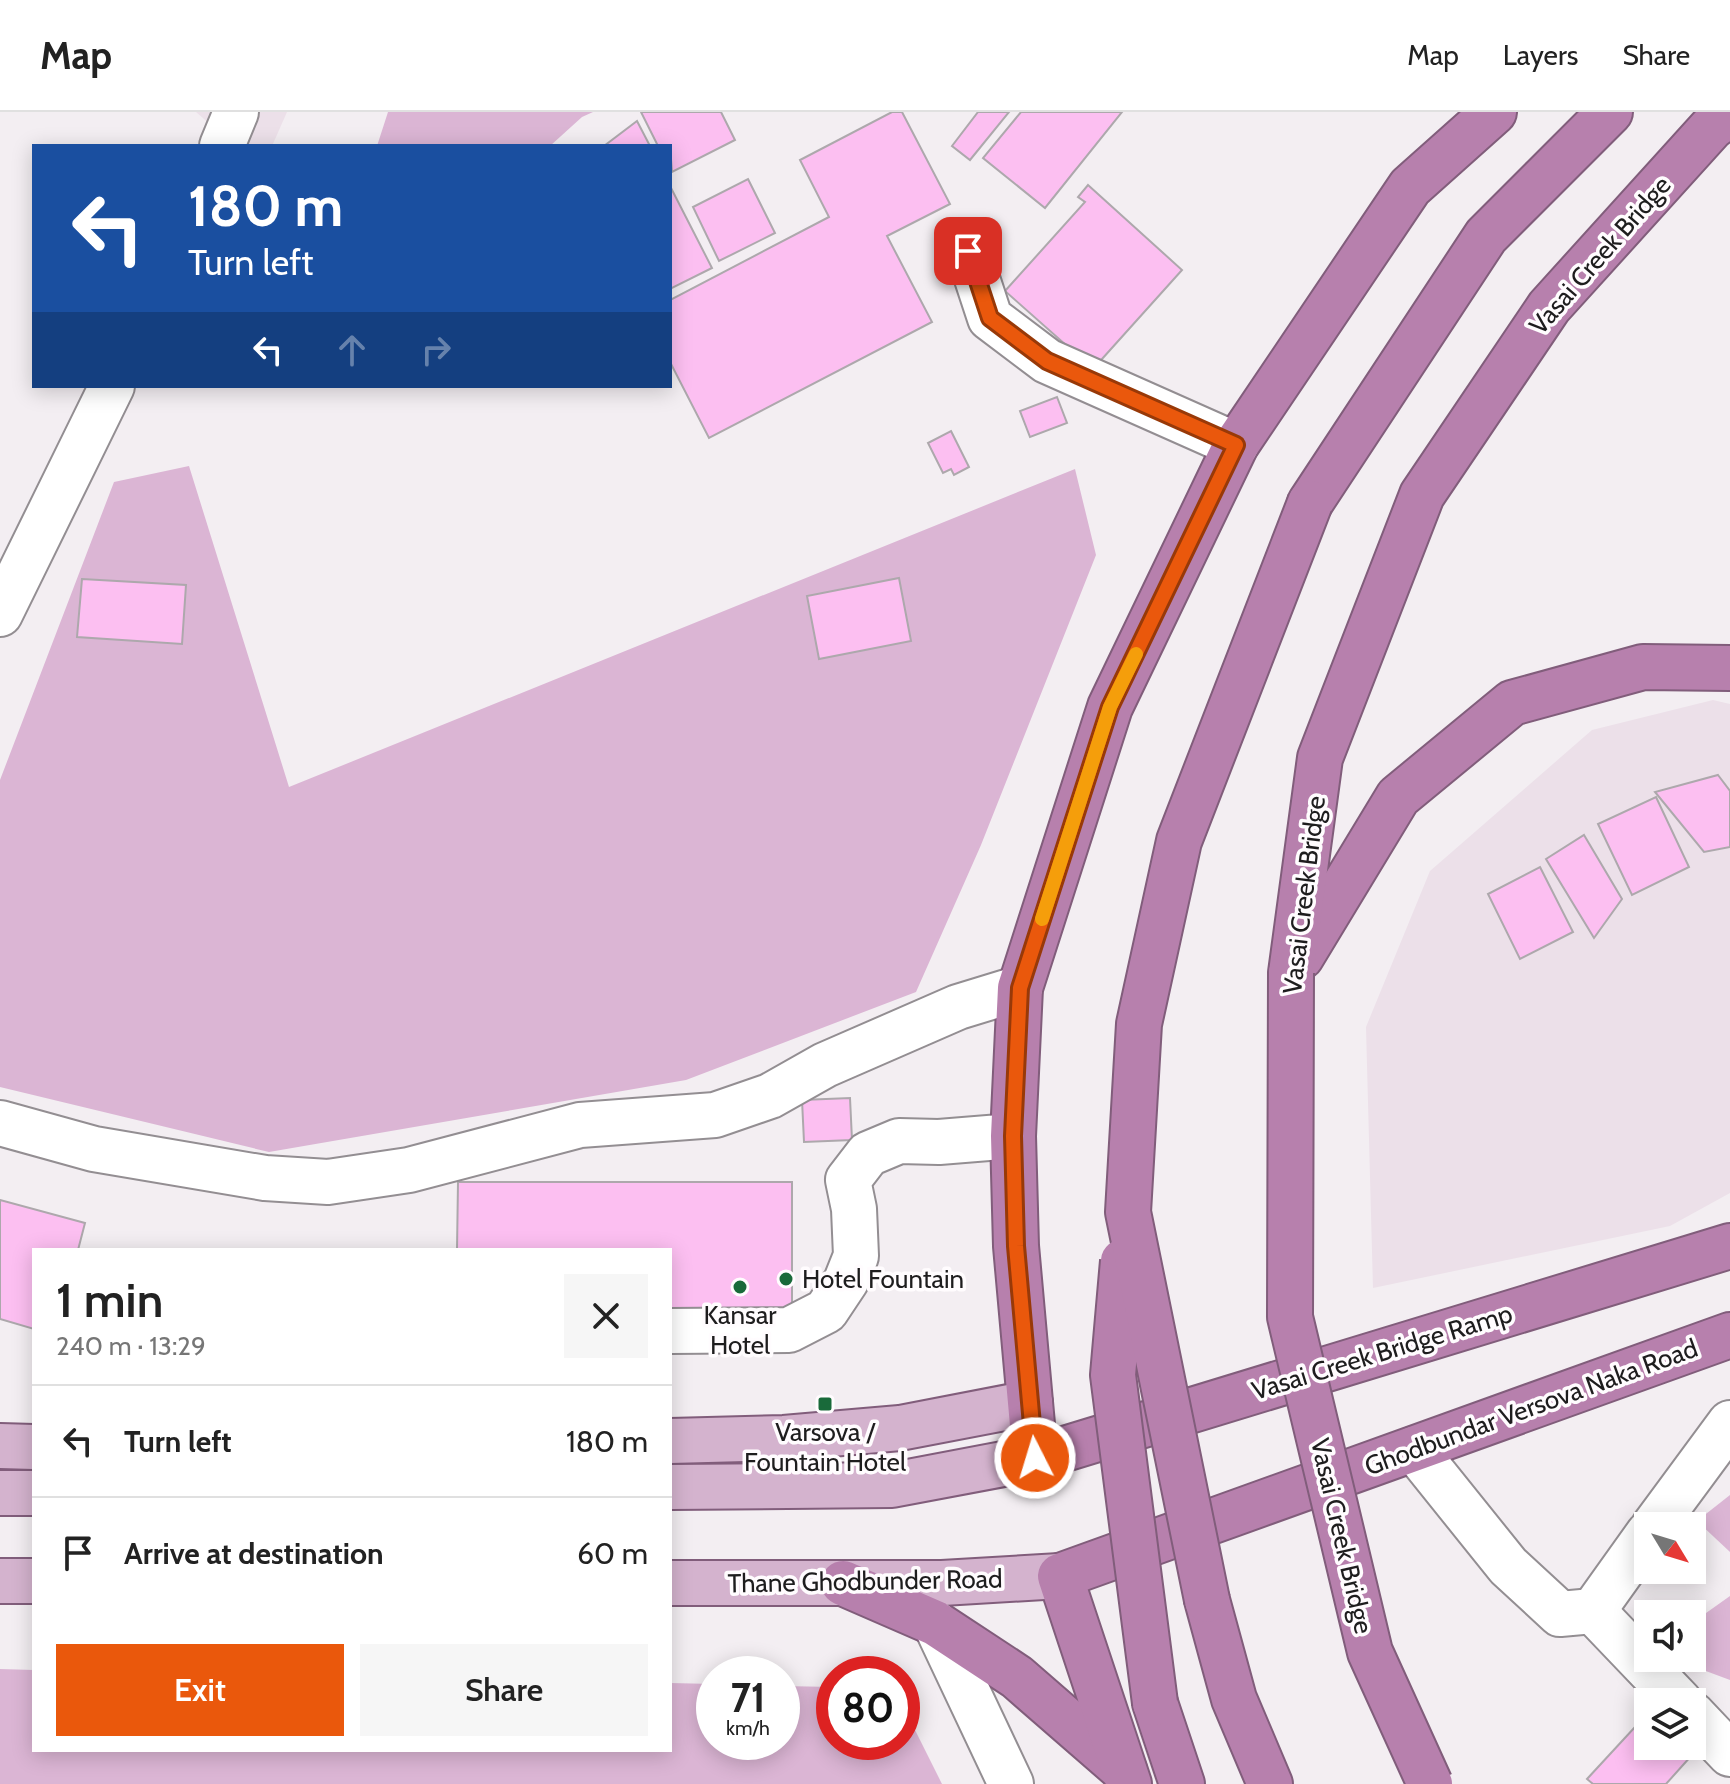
<!DOCTYPE html>
<meta charset="utf-8">
<style>
:root{--surface:#fff;--page:#f6f6f6;--text:#222;--muted:#767676;--line:#e0e0e0;--accent:#ea580c}
body{margin:0;font-family:Cabin,sans-serif;background:var(--page);color:var(--text);height:100vh;display:flex;flex-direction:column;font-size:30px;white-space:nowrap}
*{box-sizing:border-box;margin:0}
p{font-size:26px;color:var(--muted)}
.icon{flex:none;width:44px;height:44px;fill:none;stroke:currentColor;stroke-width:2;stroke-linecap:round;stroke-linejoin:round}
.map{position:relative;flex:1;overflow:hidden}
.side{position:absolute;left:32px;top:1136px;width:640px;height:504px;display:flex;flex-direction:column;background:var(--surface);border-radius:0px;box-shadow:0 4px 20px #0003}
.side>*{flex:none}
.banner{position:absolute;left:32px;top:32px;width:640px;height:244px;border-radius:0px;box-shadow:0 4px 20px #0003;background:#1a4fa0;color:#fff;overflow:hidden}
.needle{width:52px;rotate:128deg}
.buttons{position:absolute;left:1634px;top:1400px;display:grid;gap:16px}
.buttons a{display:grid;place-items:center;width:72px;height:72px;border-radius:0px;background:var(--surface);box-shadow:0 4px 20px #0003;font-size:40px}
.speed{position:absolute;left:696px;top:1544px;display:flex;gap:16px;font-size:40px;font-weight:700;text-align:center}
.speed>*{display:grid;place-content:center;width:104px;height:104px;border-radius:50%;background:var(--surface);box-shadow:0 4px 20px #0003;line-height:1}
.speed small{font-size:20px;font-weight:400}
.speed .limit{border:12px solid #d22;background:#fff;color:#111}
.pin{position:absolute;display:grid;place-items:center;width:68px;height:68px;color:#fff;margin:-34px;border-radius:16px;box-shadow:0 4px 12px #0006}
.me{position:absolute;width:88px;margin:-44px;rotate:355deg;stroke-linejoin:round;filter:drop-shadow(0 0 6px #0008)}
.turn{display:flex;align-items:center;gap:28px;height:168px;padding:0 24px;font-size:36px}
.turn .icon{width:104px;height:104px;stroke-width:2.5}
.turn b{display:block;font-size:56px;line-height:68px}
.lanes{display:flex;align-items:center;height:76px;padding:0 24px;background:#0003;justify-content:center;gap:40px;direction:ltr}
.lanes .off{opacity:.35}
.round{display:grid;place-items:center;flex:none;width:84px;height:84px;border-radius:0px;background:var(--page)}
.head{display:flex;align-items:center;justify-content:space-between;height:136px;padding:0 24px}
h1{font-size:48px;font-weight:600;line-height:60px}
.button{display:flex;gap:16px;margin-top:auto;padding:16px 24px}
.button a{flex:1;height:92px;border-radius:0px;background:var(--accent);color:#fff;font-size:32px;font-weight:600;line-height:92px;text-align:center}
.button a+a{background:var(--page);color:var(--text)}
ul{padding:0;list-style:none}
li{display:flex;align-items:center;gap:24px;height:112px;padding:0 24px;border-top:2px solid var(--line)}
li div{flex:1}
li b{display:block;font-size:30px}
li em{font-style:normal}
header{display:flex;align-items:center;gap:48px;box-sizing:border-box;height:112px;padding:0 40px;background:var(--surface);border-bottom:2px solid var(--line)}
header strong{font-size:38px}
nav{display:flex;gap:44px;margin-inline-start:auto;font-size:28px}
.map>svg:first-child{display:block}
</style>
<header>
<strong>Map</strong>
<nav><a>Map</a><a>Layers</a><a>Share</a></nav>
</header>
<div class="map">
<svg width="1730" height="1672" viewBox="0 0 1730 1672">
<rect width="100%" height="100%" fill="#f3eef2"/>
<g fill="#ece0e9">
<polygon points="196,0 287,0 272,34 235,34"/>
<polygon points="1713,588 1730,592 1730,1081 1670,1114 1373,1176 1366,915 1430,759 1592,618"/>
</g>
<g fill="#dbb5d4">
<polygon points="388,0 593,0 582,5 550,34 377,34"/>
<polygon points="189,354 289,675 1075,357 1096,443 981,733 916,880 686,968 269,1040 0,975 0,668 114,370"/>
<polygon points="1730,1383 1730,1440 1697,1409"/>
<polygon points="1730,1484 1730,1568 1679,1549 1677,1546 1692,1546 1692,1511"/>
<polygon points="0,1557 34,1558 34,1638 670,1638 670,1571 714,1572 714,1630 782,1630 782,1574 834,1575 834,1630 902,1630 902,1592 942,1672 0,1672"/>
</g>
<g fill="#fcbff1" stroke="#ada8ac" stroke-width="2">
<polygon points="641,0 721,0 735,28 672,60 670,34 658,34"/>
<polygon points="892,0 902,0 950,92 887,124 932,210 709,326 670,250 670,188 829,105 800,48"/>
<polygon points="978,0 1009,0 970,48 952,34"/>
<polygon points="1021,0 1122,0 1045,96 983,46"/>
<polygon points="637,9 650,34 604,34"/>
<polygon points="748,67 775,121 719,149 693,95"/>
<polygon points="1088,73 1182,158 1093,257 1005,179 1085,90 1078,85"/>
<polygon points="670,74 712,156 670,177"/>
<polygon points="1057,285 1067,311 1030,325 1020,299"/>
<polygon points="951,319 969,355 954,363 951,357 943,361 928,331"/>
<polygon points="899,466 911,529 819,547 807,484"/>
<polygon points="82,467 186,473 182,532 77,525"/>
<polygon points="1718,663 1730,679 1730,735 1704,740 1655,680"/>
<polygon points="1656,685 1689,755 1632,783 1598,712"/>
<polygon points="1584,723 1622,787 1594,826 1546,747"/>
<polygon points="1540,755 1573,820 1520,847 1488,782"/>
<polygon points="850,986 852,1028 804,1030 802,988"/>
<polygon points="458,1070 792,1070 792,1200 670,1200 670,1138 457,1138"/>
<polygon points="0,1088 85,1111 78,1138 34,1138 34,1217 0,1207"/>
<polygon points="1647,1602 1648,1634 1682,1634 1692,1643 1666,1672 1593,1672 1587,1667"/>
</g>
<g fill="none" stroke-linecap="round" stroke-linejoin="round">
<g stroke="#938e92" stroke-width="48">
<g id="minor">
<polyline points="222,34 236,0"/>
<polyline points="968,139 990,206 1047,249 1236,333"/>
<polyline points="0,502 112,274"/>
<polyline points="0,1011 94,1037 265,1066 328,1070 409,1058 580,1013 715,1003 770,984 825,953 958,895 1020,876"/>
<polyline points="670,1219 789,1218 826,1199 846,1169 856,1144 854,1097 848,1068 868,1042 899,1029 939,1030 1013,1024"/>
<polyline points="1414,1337 1508,1454 1560,1502 1593,1499 1648,1422"/>
<polyline points="1654,1414 1730,1311"/>
<polyline points="1593,1499 1680,1590"/>
<polyline points="935,1511 1011,1672"/>
<polyline points="1692,1602 1730,1642"/>
</g>
</g>
<g stroke="#815d7b" stroke-width="48">
<g id="major">
<polyline points="670,1329 784,1326 900,1316 1030,1291"/>
<polyline points="0,1334 34,1335"/>
<polyline points="670,1375 892,1373 1035,1346"/>
<polyline points="0,1381 34,1381"/>
<polyline points="0,1469 34,1469"/>
<polyline points="670,1471 942,1471 1060,1464"/>
</g>
</g>
<g stroke="#815d7b" stroke-width="48">
<g id="highway">
<polyline points="1494,0 1410,75 1236,333 1110,595 1020,876 1013,1024 1016,1134 1035,1346 1730,1134"/>
<polyline points="1310,391 1486,124 1610,0"/>
<polyline points="1301,845 1398,685 1512,591 1643,555 1730,556"/>
<polyline points="1291,861 1320,646 1422,383 1549,195 1712,15 1730,2"/>
<polyline points="843,1471 935,1511 1017,1565 1124,1658"/>
<polyline points="1207,1488 1234,1587 1270,1672"/>
<polyline points="1155,1591 1182,1672"/>
<polyline points="1129,1672 1060,1464 1730,1223"/>
</g>
</g>
<use href="#minor" stroke="#fff" stroke-width="44"/>
<use href="#major" stroke="#d4b3ce" stroke-width="44"/>
<use href="#highway" stroke="#b780ad" stroke-width="44"/>
<g stroke="#815d7b" stroke-width="48" stroke-linecap="butt">
<g id="highway-bridge">
<polyline points="1291,861 1290,1205 1370,1540 1430,1672"/>
<polyline points="1123,1149 1113,1263 1155,1591"/>
<polyline points="1207,1488 1128,1100 1139,912 1179,729 1310,391"/>
</g>
</g>
<use href="#highway-bridge" stroke="#b780ad" stroke-width="44"/>
</g>
<g fill="none" stroke-linecap="round" stroke-linejoin="round">
<g stroke="#983908" stroke-width="20">
<polyline id="route" points="968,139 990,206 1047,249 1236,333 1110,595 1020,876 1013,1024 1016,1134 1035,1346"/>
</g>
<use href="#route" stroke="#ea580c" stroke-width="14"/>
<polyline stroke="#f59e0b" stroke-width="14" points="1042,807 1110,595 1136,542"/>
</g>
<g fill="#196a3a" stroke="#fffcfe" stroke-width="3">
<circle cx="786" cy="1167" r="8"/>
<circle cx="740" cy="1175" r="8"/>
<rect x="817" y="1284" width="16" height="16" rx="4"/>
</g>
<g text-anchor="middle" dominant-baseline="central" stroke-width="7" stroke-linejoin="round" paint-order="stroke">
<g font-size="26" fill="#1e1d1e" stroke="#fffcfe">
<text transform="translate(1600 143) rotate(-49)">Vasai Creek Bridge</text>
<text transform="translate(1304 783) rotate(-83)">Vasai Creek Bridge</text>
<text transform="translate(1382 1240) rotate(-17)">Vasai Creek Bridge Ramp</text>
<text transform="translate(1531 1295) rotate(-20)">Ghodbundar Versova Naka Road</text>
<text transform="translate(1342 1424) rotate(77)">Vasai Creek Bridge</text>
<text transform="translate(865 1469) rotate(-1)">Thane Ghodbunder Road</text>
</g>
<g font-size="26" fill="#1e1d1e" stroke="#fffcfe">
<text x="802" y="1167" text-anchor="start">Hotel Fountain</text>
<text x="740" y="1203">Kansar<tspan x="740" dy="30">Hotel</tspan></text>
<text x="825" y="1320">Varsova /<tspan x="825" dy="30">Fountain Hotel</tspan></text>
</g>
</g>
</svg>
<div class="buttons">
<a><svg class="needle" viewBox="-14 -14 28 28"><path d="M0-13l5 13h-10z" fill="#e53935"/><path d="M0 13l5-13h-10z" fill="#767676"/></svg></a>
<a><svg class="icon" aria-label="sound" viewBox="0 0 24 24"><path d="M4 9h4l5-4v14l-5-4H4zM17 9q2 3 0 6"/></svg></a>
<a><svg class="icon" aria-label="layers" viewBox="0 0 24 24"><path d="M12 4l9 5-9 5-9-5zM3 14l9 5 9-5"/></svg></a>
</div>
<div class="speed"><div>71<small>km/h</small></div><div class="limit">80</div></div>
<div class="pin" style="left:968px;top:139px;background:#d93025"><svg class="icon" aria-label="arrive" viewBox="0 0 24 24"><path d="M6 21V4h12l-3 4 3 4H6"/></svg></div>
<svg class="me" style="left:1035px;top:1346px" viewBox="-20 -20 40 40"><circle r="17" fill="#ea580c" stroke="#fff" stroke-width="3"/><path d="M0-11L8 9 0 5-8 9z" fill="#fff"/></svg>
<div class="banner">
<div class="turn"><svg class="icon" aria-label="left" viewBox="0 0 24 24"><path d="M17 20v-9H6M10 6l-5 5 5 5"/></svg><div><b>180 m</b>Turn left</div></div>
<div class="lanes"><svg class="icon" aria-label="left" viewBox="0 0 24 24"><path d="M17 20v-9H6M10 6l-5 5 5 5"/></svg><svg class="icon off" aria-label="ahead" viewBox="0 0 24 24"><path d="M12 20V5M6 11l6-6 6 6"/></svg><svg class="icon off" aria-label="right" viewBox="0 0 24 24"><path d="M7 20v-9h11M14 6l5 5-5 5"/></svg></div>
</div>
<section class="side">
<div class="head"><div><h1>1 min</h1><p>240 m · 13:29</p></div><a class="round"><svg class="icon" aria-label="close" viewBox="0 0 24 24"><path d="M6 6l12 12M18 6L6 18"/></svg></a></div>
<ul>
<li><svg class="icon" aria-label="left" viewBox="0 0 24 24"><path d="M17 20v-9H6M10 6l-5 5 5 5"/></svg><div><b>Turn left</b></div><em>180 m</em></li>
<li><svg class="icon" aria-label="arrive" viewBox="0 0 24 24"><path d="M6 21V4h12l-3 4 3 4H6"/></svg><div><b>Arrive at destination</b></div><em>60 m</em></li>
</ul>
<div class="button"><a>Exit</a><a>Share</a></div>
</section>
</div>
